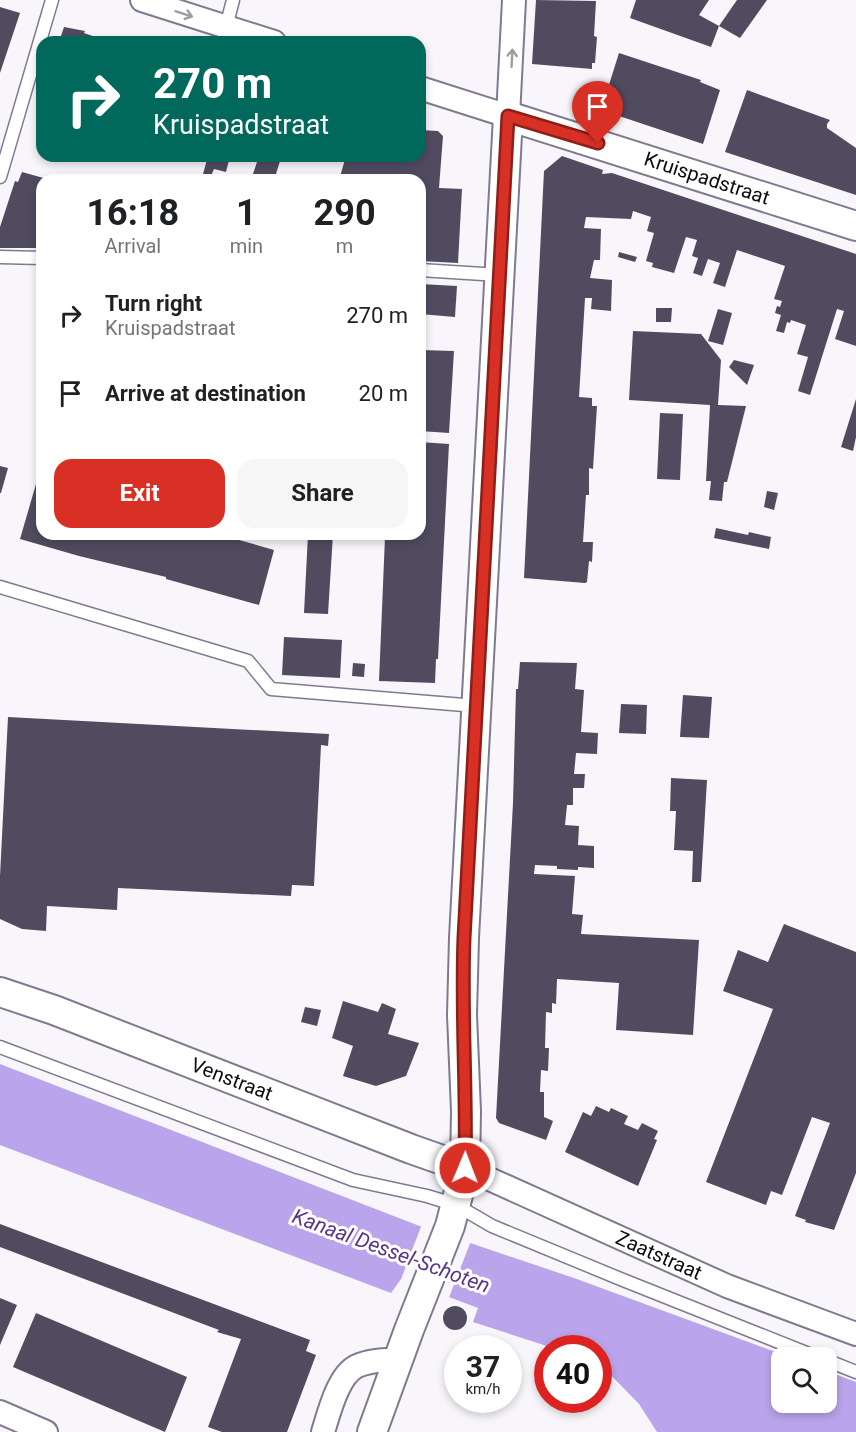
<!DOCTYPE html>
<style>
:root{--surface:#fff;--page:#f6f6f6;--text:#202124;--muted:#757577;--accent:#d93025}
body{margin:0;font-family:Roboto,sans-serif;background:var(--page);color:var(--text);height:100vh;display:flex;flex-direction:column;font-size:22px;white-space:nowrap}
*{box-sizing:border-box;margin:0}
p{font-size:20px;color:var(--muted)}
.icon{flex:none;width:33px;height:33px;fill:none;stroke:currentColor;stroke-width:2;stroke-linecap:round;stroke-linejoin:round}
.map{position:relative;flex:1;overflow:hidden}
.drawer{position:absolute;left:36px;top:174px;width:390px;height:366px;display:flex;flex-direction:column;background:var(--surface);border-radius:18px;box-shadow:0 3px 9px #0003}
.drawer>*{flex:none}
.top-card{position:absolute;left:36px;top:36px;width:390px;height:126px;border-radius:18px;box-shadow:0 3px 9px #0003;background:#00695c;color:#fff;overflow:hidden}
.controls{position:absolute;left:771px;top:1347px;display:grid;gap:12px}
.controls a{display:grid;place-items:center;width:66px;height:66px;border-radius:12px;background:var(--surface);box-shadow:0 3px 9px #0003;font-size:30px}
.speed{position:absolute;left:444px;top:1335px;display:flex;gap:12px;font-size:30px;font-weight:700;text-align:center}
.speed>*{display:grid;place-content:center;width:78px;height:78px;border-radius:50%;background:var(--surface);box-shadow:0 3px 9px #0003;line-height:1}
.speed small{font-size:15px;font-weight:400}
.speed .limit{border:9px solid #d22;background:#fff;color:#111}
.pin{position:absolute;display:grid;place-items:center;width:51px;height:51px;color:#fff;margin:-62px -26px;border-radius:50% 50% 50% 0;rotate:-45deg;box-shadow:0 0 6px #0007}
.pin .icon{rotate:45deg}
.me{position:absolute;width:66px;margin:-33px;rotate:1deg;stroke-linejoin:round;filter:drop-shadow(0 0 4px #0008)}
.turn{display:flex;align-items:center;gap:21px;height:126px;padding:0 18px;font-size:27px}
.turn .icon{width:78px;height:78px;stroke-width:2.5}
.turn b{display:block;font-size:42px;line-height:51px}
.eta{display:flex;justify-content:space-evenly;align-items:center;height:102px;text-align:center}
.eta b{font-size:36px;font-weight:700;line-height:42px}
.button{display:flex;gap:12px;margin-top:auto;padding:12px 18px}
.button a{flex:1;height:69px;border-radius:18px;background:var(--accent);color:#fff;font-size:24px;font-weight:700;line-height:69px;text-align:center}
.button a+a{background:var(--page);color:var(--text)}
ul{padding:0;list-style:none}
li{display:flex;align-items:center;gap:18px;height:78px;padding:0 18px}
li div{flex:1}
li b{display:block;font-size:22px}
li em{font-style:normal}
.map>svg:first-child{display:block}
</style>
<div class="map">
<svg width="856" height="1432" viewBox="0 0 856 1432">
<rect width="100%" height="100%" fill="#f8f6fb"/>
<polygon fill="#baa4eb" points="0,1064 417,1225 574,1278 789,1357 782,1358 782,1402 826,1402 827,1371 856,1382 856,1432 657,1432 639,1404 604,1368 599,1366 598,1348 553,1348 473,1322 478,1308 401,1279 391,1293 0,1145"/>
<polygon fill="#f8f6fb" points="422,1224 471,1241 448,1300 402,1283 397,1290"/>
<g fill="#514b60">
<polygon points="536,0 596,1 594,36 597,37 595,63 592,63 592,69 532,64"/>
<polygon points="636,0 709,0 699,15 719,26 711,47 630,18"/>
<polygon points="737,0 767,0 740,38 719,26"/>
<polygon points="0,7 20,13 0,73"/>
<polygon points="64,27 85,31 84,33 110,42 59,42"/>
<polygon points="619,53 701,80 700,82 720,90 703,144 601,110"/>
<polygon points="747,90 830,120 827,124 827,128 856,148 856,195 725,152"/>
<polygon points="420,130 438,131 443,136 439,188 462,189 458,263 420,261 420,180 339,180 346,156 420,156"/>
<polygon points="208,156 230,156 226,172 214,169 211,176 203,174"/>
<polygon points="259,156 281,158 274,180 251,180"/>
<polygon points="562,156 603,170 602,174 612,173 856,254 856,346 835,339 844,311 837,309 810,395 798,391 808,357 797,354 806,325 791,320 790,323 787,322 784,333 776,331 781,315 775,313 777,306 780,307 782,301 774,299 785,266 737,250 725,287 713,283 720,263 708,259 702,276 693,273 698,258 692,256 697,240 686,237 674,273 652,267 653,263 646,261 654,233 647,231 651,217 633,211 631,219 586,217 584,228 601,229 600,260 594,260 590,278 612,280 611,311 591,309 592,298 585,298 579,397 592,398 592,406 597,406 593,469 589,468 589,495 586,495 583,542 593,542 592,562 589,561 587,582 585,583 524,578 544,171"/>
<polygon points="22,172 47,179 42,180 42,248 0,248 0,227 15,181 18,182"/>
<polygon points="619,252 637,257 635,262 618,257"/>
<polygon points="420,284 457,286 455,317 420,314"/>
<polygon points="656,308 672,308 671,322 656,322"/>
<polygon points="718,309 732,313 723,345 708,341"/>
<polygon points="633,331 701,334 721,360 718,405 746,406 727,482 724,482 722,501 709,500 711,481 706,481 710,405 629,400"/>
<polygon points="420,350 454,351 449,433 420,431"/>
<polygon points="734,360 754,365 747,385 729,367"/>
<polygon points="856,399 856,437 853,451 841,447"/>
<polygon points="660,413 683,414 680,480 657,479"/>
<polygon points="420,442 449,444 438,659 436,659 435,683 379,681 385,537 372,536 372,534 420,534"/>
<polygon points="0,466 8,468 1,493 0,493"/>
<polygon points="36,484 42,486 42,534 218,534 274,550 259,605 166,579 166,577 79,556 20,539"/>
<polygon points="767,491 778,493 774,510 764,507"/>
<polygon points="716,528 748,535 749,532 771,537 769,549 714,538"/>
<polygon points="308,534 333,534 328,614 304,613"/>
<polygon points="284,637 342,640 340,678 282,675"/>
<polygon points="520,662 577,663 575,689 584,690 581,732 598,733 597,754 576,753 574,774 585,774 584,788 573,788 573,805 567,805 565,825 579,826 578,845 594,846 594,868 578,867 578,870 557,869 557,866 535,865 534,874 575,876 572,914 583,915 581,934 699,940 693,1035 616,1030 619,983 557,979 556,1004 552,1003 552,1013 546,1012 545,1048 549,1048 548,1071 541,1070 540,1092 544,1092 544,1117 553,1121 546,1140 499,1123 496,1118 513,803 516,689 518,689"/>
<polygon points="353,663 365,664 364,677 352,676"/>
<polygon points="683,695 712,697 709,738 680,737"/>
<polygon points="621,704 647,705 646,734 619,733"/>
<polygon points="8,717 329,734 328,746 321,745 314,886 292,885 291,896 118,888 117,910 47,906 46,931 22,929 0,919 0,876"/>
<polygon points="671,778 707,780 701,882 692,882 693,851 674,850 676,811 670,811"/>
<polygon points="784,924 856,952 856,1173 834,1230 805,1222 806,1220 795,1216 830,1123 812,1117 782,1195 771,1191 766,1205 706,1182 773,1009 723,991 738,950 768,962"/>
<polygon points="343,1001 378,1012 382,1003 396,1009 388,1034 419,1043 406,1076 376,1086 343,1076 353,1046 332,1038"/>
<polygon points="305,1007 321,1010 317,1026 301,1022"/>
<polygon points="596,1106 609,1112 611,1108 628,1116 624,1124 638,1130 642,1123 658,1131 654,1139 657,1140 638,1186 565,1152 583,1112 591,1116"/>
<polygon points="0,1224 310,1340 306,1351 316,1355 287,1432 222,1432 208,1427 241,1339 217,1332 219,1330 0,1247"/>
<polygon points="0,1298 17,1305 0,1345"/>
<circle cx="455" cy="1318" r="12"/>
<polygon points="36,1313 187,1377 165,1432 13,1367"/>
</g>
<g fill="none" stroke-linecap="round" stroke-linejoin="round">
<g stroke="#807a90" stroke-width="15">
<g id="service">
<polyline points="226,27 233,0"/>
<polyline points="0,177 52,0"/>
<polyline points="0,257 42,258"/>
<polyline points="420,270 499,275"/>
<polyline points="0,587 248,661 271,689 476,706"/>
<polyline points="0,1047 353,1180 427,1196 456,1205 492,1226 623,1280 819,1358"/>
<polyline points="826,1360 856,1372"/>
</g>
</g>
<g stroke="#807a90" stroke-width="26">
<g id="minor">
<polyline points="142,0 274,42"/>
<polyline points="420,88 508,116 514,0"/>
<polyline points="465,1168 727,1286 856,1334"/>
<polyline points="0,1412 46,1432"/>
<path d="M323,1432c6,-19 15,-57 34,-66 13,-6 29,-6 43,-7"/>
</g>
</g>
<g stroke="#807a90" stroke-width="32">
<g id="tertiary">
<polyline points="0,992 54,1010 411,1149 465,1168"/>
<polyline points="372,1432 409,1330 450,1226 465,1168 466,1111 462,1015 464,938 508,116 856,226"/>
</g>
</g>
<use href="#service" stroke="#fff" stroke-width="12"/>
<use href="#minor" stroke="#fff" stroke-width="22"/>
<use href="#tertiary" stroke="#fff" stroke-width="28"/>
</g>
<defs><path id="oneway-shaft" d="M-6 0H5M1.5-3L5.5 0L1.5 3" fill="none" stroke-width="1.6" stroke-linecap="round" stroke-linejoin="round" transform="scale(1.5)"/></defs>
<g stroke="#9e9da0">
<use href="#oneway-shaft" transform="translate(184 14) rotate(18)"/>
<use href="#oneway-shaft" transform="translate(512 58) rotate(-87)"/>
</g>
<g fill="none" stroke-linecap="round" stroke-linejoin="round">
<g stroke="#8d1f18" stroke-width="15">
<path id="route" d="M465,1168c2,-77 -4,-153 -1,-230l44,-822 90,27"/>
</g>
<use href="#route" stroke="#d93025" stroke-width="10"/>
</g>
<g text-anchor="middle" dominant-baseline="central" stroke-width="6" stroke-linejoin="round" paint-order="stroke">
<g font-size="20" fill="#0c0a12" stroke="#fff">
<text transform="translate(707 178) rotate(18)">Kruispadstraat</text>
<text transform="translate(232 1079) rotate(21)">Venstraat</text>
<text transform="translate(659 1255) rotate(24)">Zaatstraat</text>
</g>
<g font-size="21" font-style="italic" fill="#563688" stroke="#fff">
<text transform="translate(391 1251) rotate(20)">Kanaal Dessel-Schoten</text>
</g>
</g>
</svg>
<div class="controls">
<a><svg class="icon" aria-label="search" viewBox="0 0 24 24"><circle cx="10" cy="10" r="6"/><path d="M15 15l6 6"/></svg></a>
</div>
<div class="speed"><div>37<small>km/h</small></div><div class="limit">40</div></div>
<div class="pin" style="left:598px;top:143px;background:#d93025"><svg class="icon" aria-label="arrive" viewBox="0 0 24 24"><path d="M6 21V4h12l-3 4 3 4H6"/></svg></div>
<svg class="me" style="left:465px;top:1168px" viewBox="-20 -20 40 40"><circle r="17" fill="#d93025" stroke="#fff" stroke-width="3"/><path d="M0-11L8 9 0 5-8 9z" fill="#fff"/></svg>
<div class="top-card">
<div class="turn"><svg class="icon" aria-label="right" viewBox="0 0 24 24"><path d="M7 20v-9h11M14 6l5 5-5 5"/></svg><div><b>270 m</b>Kruispadstraat</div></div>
</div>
<section class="drawer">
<div class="eta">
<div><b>16:18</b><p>Arrival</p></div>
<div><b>1</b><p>min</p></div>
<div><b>290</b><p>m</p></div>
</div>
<ul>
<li><svg class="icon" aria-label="right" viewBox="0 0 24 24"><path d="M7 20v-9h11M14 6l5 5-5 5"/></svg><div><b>Turn right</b><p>Kruispadstraat</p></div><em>270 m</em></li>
<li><svg class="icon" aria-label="arrive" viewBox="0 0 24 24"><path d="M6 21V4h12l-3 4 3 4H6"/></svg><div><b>Arrive at destination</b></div><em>20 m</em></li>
</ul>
<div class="button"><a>Exit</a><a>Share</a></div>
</section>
</div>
